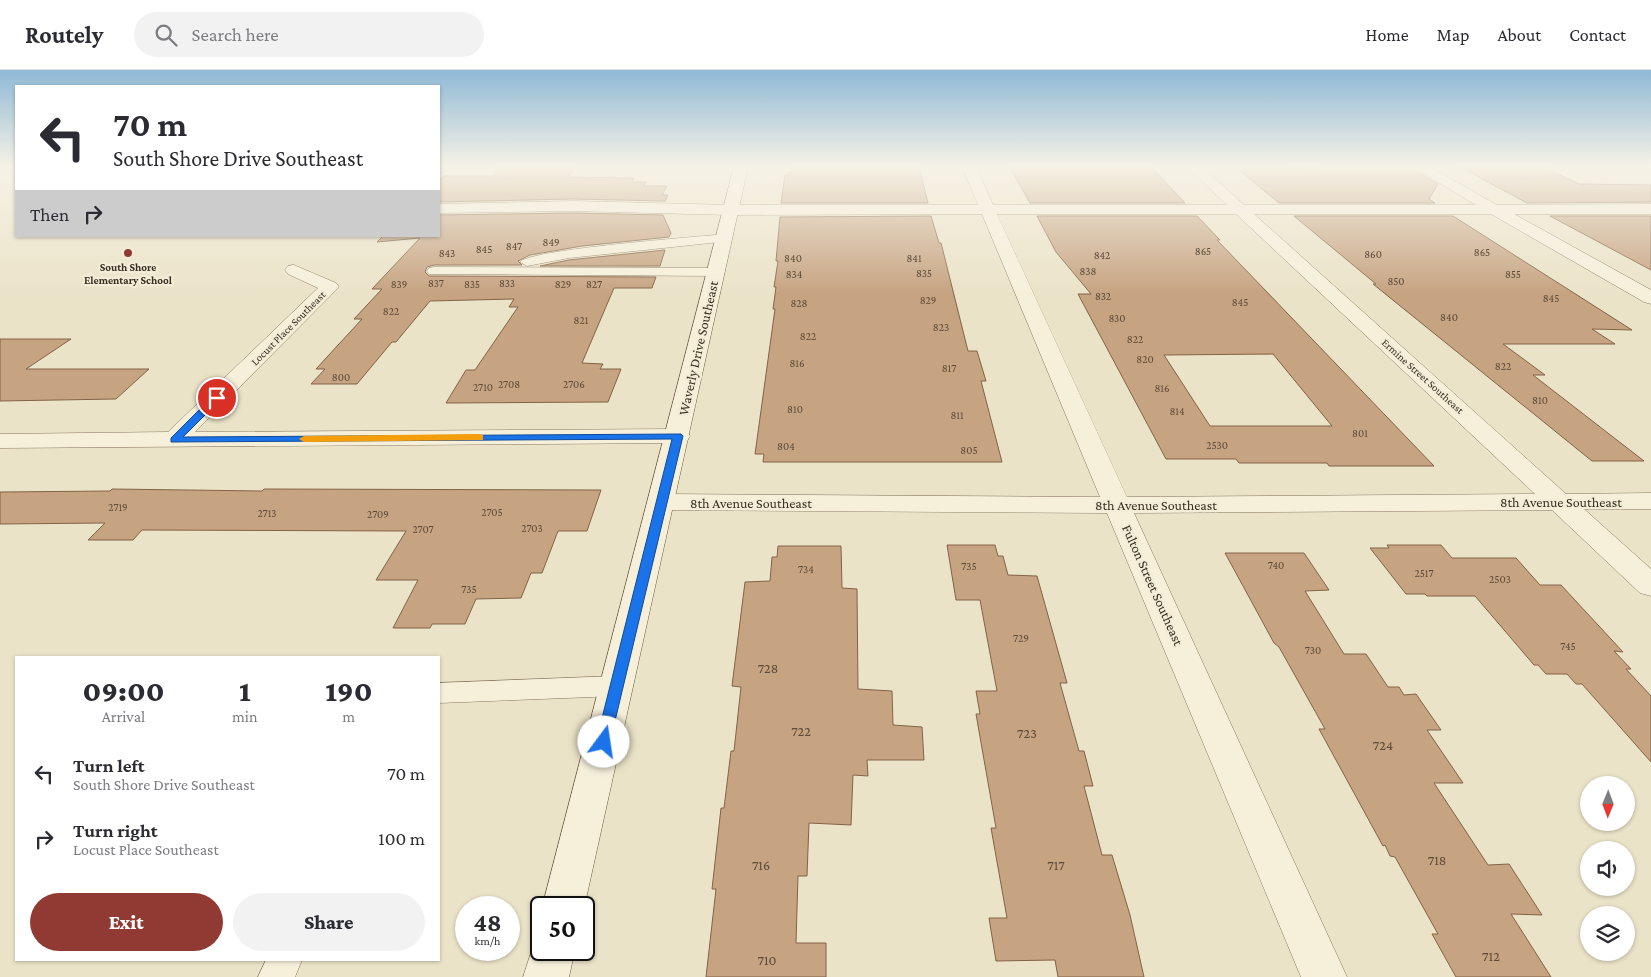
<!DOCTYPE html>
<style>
:root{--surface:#fff;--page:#f2f2f3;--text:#2b2b33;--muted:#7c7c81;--line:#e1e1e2;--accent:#903a33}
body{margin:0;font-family:"Crimson Pro",serif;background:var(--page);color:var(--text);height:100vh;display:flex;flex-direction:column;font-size:19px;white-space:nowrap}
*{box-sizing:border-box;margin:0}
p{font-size:16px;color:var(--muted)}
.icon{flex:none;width:28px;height:28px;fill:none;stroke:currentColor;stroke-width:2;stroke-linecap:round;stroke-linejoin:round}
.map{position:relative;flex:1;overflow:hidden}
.drawer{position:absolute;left:15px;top:586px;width:425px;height:305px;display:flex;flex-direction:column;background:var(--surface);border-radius:0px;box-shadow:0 1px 4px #0004}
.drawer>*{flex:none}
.banner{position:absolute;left:15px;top:15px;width:425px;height:152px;border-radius:0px;box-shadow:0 1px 4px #0004;background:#fff;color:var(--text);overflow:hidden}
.needle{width:32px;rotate:181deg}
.fabs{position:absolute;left:1580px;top:706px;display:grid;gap:10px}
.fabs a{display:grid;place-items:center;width:55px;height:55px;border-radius:50%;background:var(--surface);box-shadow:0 1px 4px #0004;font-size:25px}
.speed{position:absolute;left:455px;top:826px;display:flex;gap:10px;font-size:25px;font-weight:700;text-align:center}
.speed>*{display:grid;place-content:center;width:65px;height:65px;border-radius:50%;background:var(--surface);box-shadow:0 1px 4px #0004;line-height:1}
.speed small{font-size:12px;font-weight:400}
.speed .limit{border:2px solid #111;border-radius:8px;background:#fff;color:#111}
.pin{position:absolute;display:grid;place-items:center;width:42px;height:42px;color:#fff;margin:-21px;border:2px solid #fff;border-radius:50%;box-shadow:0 1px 5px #0007}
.me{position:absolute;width:55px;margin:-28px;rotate:14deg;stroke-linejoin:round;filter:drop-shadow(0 0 4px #0008)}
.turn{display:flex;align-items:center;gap:18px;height:105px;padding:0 15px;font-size:22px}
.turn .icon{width:65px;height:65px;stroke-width:2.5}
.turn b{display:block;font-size:35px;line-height:42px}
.then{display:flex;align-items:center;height:48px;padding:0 15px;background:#0003;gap:10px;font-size:19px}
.eta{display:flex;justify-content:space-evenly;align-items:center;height:85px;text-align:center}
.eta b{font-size:30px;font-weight:800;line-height:35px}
.action{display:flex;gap:10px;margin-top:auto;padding:10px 15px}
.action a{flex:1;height:58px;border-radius:30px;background:var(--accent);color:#fff;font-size:20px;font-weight:800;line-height:58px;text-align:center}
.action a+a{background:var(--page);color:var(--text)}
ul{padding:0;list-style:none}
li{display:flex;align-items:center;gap:15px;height:65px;padding:0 15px}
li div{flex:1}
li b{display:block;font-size:19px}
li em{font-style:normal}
header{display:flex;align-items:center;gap:30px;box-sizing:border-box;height:70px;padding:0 25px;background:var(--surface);border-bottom:1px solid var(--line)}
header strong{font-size:24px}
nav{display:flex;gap:28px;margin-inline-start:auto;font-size:18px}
.search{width:350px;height:45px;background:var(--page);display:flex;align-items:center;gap:12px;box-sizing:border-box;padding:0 18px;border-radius:28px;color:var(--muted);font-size:19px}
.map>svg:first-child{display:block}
</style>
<header>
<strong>Routely</strong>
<div class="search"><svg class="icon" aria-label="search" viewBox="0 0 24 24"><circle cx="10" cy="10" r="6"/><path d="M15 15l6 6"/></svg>Search here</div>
<nav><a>Home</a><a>Map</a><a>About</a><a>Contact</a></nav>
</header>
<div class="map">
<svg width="1651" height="907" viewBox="0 0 1651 907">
<rect width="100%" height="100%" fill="#ebe3c8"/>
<g fill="#c6a381" stroke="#836346" fill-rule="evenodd">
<polygon points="502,97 576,97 568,107 634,108 632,112 646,112 643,116 667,116 662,125 668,125 665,131 573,129 439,132 439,111 443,106 493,106"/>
<polygon points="793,97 919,97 928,133 781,133 785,105 788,105 789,102 792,102"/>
<polygon points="1010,97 1151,97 1185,133 1030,133"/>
<polygon points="1460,97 1543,97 1579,114 1651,115 1651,132 1527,133"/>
<polygon points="1314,98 1317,100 1414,100 1438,114 1429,129 1435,133 1279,133 1238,99"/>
<polygon points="573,143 663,145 671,163 669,167 582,176 530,185 518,191 522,195 434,195 427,197 425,202 429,206 656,207 652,218 614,218 582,293 603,294 600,299 621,299 608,332 446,333 466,300 475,300 518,237 509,237 514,229 430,231 396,272 392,272 357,314 311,314 325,299 316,299 362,249 354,249 382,219 372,219 420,168 377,172 383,166 439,166 439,145"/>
<polygon points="931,146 939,173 941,173 968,281 977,281 986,311 981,311 1002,392 763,392 764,384 755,384 775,239 773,239 776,217 774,217 778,191 776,191 780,147"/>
<path d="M1037,146h160l23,24h-3l217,226h-105l-2,-3h-88l-3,-4h-70l-88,-165h13l-35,-42zM1273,284l59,72h-122l-46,-71z"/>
<polygon points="1294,146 1453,146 1632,260 1592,259 1615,274 1503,274 1545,305 1533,305 1644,391 1592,391 1373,214 1376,214"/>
<polygon points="1550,146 1651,146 1651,200"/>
<polygon points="665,180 660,196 540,196 569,190"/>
<polygon points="0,269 71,269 26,299 149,299 116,329 0,331"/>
<polygon points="112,419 262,421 264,419 601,420 587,461 558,461 542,503 531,503 521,528 476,529 465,554 432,554 430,558 393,558 418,510 376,510 406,461 142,460 133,470 88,470 105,453 0,454 0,422 110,421"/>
<polygon points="947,475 995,475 998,486 1003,486 1008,505 1037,506 1067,613 1060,613 1079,681 1084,681 1093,716 1084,716 1102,785 1112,785 1130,845 1144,907 1058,907 1055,890 996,891 989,848 1007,848 991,758 996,758 976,644 980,644 976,621 997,621 980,530 956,530"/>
<polygon points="1387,475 1441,475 1452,488 1516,488 1540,515 1561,515 1623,582 1614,581 1631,599 1626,599 1651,626 1651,692 1582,614 1576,614 1567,604 1546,604 1538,595 1534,595 1475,526 1427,526 1425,524 1406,524 1370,478 1389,478"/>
<polygon points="778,476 841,476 842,518 857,519 858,619 892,621 893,655 922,657 924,690 867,690 868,706 853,705 851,755 809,753 807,806 798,806 796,873 826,873 826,907 706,907 716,819 712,819 721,738 724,738 731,681 734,681 741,617 732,616 745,512 770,511 772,487 777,487"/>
<polygon points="1225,483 1304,483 1329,520 1305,521 1344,584 1366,584 1388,617 1399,617 1404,625 1416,624 1441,660 1427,660 1463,713 1434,713 1488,795 1509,794 1542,845 1511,844 1551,907 1456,907 1432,864 1438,864 1395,787 1390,786 1385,775 1383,776 1319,659 1325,659 1279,577 1274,573"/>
</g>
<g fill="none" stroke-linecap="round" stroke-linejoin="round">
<g stroke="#86775f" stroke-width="1">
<g id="service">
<path d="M725,164l4,1 2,3 -2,3 -160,17 -42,8 -7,-4c11,-13 178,-25 205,-28z"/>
<polygon points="434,197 716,198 723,202 716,206 429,204 427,201 429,198"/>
<polygon points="617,606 626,609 630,616 626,623 617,626 439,633 439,613"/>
<polygon points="266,890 302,890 295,907 258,907"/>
</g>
</g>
<g stroke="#86775f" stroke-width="1">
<g id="minor">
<path d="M962,97h14l17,38h234l-40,-38h15l42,38h232l-63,-38h17l67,38 154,-1v10h-137l137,76v14l-7,-2 -153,-88h-237l312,280 85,-1v16h-67l67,60v27l-11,-3 -88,-83 -418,3 213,464h-46l-194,-464 -445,-3 -9,-2 -4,-6 4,-6 9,-2 438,3 -118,-283 -251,1 -158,-4 -134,2v-9l134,-3 158,4h247zM997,144h239l299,280 -408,3z"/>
<polygon points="294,195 336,213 339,217 195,362 678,359 687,361 690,366 687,371 678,373 0,378 0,364 168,362 318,218 288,204 285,200 288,196"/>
</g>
</g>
<g stroke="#685842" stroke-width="1">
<g id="secondary">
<polygon points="734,97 748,97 584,838 542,838"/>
<polygon points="541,863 541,880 575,880 569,907 523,907 537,864"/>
</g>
</g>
<use href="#service" fill="#f6f0db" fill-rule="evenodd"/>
<use href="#minor" fill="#f6f0db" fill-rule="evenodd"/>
<use href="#secondary" fill="#f6f0db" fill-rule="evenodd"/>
</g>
<linearGradient id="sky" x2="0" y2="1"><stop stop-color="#8fb9d6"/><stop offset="0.43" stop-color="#f6f2e6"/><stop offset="1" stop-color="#f6f2e6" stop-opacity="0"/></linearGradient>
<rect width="1651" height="224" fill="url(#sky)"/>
<polygon fill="#1a73e8" stroke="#114b97" points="217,325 220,326 220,330 183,367 681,364 683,366 609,676 604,678 598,676 596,672 672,369 171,372 171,368 213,326"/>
<polygon fill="#f59e0b" points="479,364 483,365 483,370 304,372 299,369 304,366"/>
<circle fill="#903a33" stroke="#f3edd7" stroke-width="2" cx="128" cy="183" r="5"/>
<g text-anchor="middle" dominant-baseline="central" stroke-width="4.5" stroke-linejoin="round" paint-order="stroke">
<g font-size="11" fill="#5c4b39">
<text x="551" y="172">849</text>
<text x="514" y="176">847</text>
<text x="484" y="179">845</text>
<text x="1203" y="181">865</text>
<text x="1482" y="182">865</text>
<text x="447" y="183">843</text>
<text x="1373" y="184">860</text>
<text x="1102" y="185">842</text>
<text x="793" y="188">840</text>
<text x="914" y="188">841</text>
<text x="1088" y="201">838</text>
<text x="924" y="203">835</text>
<text x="794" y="204">834</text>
<text x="1513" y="204">855</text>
<text x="1396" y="211">850</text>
<text x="436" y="213">837</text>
<text x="507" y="213">833</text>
<text x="399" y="214">839</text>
<text x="472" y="214">835</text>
<text x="563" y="214">829</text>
<text x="594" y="214">827</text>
<text x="1103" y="226">832</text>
<text x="1551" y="228">845</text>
<text x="928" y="230">829</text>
<text x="1240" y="232">845</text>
<text x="799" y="233">828</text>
<text x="391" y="241">822</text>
<text x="1449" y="247">840</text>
<text x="1117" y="248">830</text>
<text x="581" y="250">821</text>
<text x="941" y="257">823</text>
<text x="808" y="266">822</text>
<text x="1135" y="269">822</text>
<text x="1145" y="289">820</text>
<text x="797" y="293">816</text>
<text x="1503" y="296">822</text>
<text x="949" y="298">817</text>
<text x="341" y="307">800</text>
<text x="509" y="314">2708</text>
<text x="574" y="314">2706</text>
<text x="483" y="317">2710</text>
<text x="1162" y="318">816</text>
<text x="1540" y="330">810</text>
<text x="795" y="339">810</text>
<text x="1177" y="341">814</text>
<text x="957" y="345">811</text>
<text x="1360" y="363">801</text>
<text x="1217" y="375">2530</text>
<text x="786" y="376">804</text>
<text x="969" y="380">805</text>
<text x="118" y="437">2719</text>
<text x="492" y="442">2705</text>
<text x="267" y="443">2713</text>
<text x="378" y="444">2709</text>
<text x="532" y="458">2703</text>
<text x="423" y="459">2707</text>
<text x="1276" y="495">740</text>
<text x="969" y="496">735</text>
<text x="806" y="499">734</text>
<text x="1424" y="503">2517</text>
<text x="1500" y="509">2503</text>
<text x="469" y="519">735</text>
<text x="1021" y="568">729</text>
<text x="1568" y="576">745</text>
<text x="1313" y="580">730</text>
</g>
<g font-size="11" font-weight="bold" fill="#382e21" stroke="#f3edd7">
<text x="128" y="197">South Shore<tspan x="128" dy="13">Elementary School</tspan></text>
</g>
<g font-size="11" fill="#382e21" stroke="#f3edd7">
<text transform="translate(288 258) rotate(-45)">Locust Place Southeast</text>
<text transform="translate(1423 306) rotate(42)">Ermine Street Southeast</text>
</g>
<g font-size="14" fill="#382e21" stroke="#f3edd7">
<text transform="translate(698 278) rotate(-77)">Waverly Drive Southeast</text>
<text x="1561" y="432">8th Avenue Southeast</text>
<text x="751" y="433">8th Avenue Southeast</text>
<text x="1156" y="435">8th Avenue Southeast</text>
<text transform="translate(1153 515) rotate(66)">Fulton Street Southeast</text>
</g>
<g font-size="14" fill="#5c4b39">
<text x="768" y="598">728</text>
<text x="801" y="661">722</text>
<text x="1027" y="663">723</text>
<text x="1383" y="675">724</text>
<text x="1437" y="790">718</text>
<text x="761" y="795">716</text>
<text x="1056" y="795">717</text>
<text x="1491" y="886">712</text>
<text x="767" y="890">710</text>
</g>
</g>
</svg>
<div class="fabs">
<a><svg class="needle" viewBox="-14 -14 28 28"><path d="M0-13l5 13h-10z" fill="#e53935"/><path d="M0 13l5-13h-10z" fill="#7c7c81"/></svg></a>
<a><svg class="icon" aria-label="sound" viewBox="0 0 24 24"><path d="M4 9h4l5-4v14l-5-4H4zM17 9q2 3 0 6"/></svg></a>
<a><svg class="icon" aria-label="layers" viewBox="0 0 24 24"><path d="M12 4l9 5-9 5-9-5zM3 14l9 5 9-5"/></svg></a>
</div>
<div class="speed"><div>48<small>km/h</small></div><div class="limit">50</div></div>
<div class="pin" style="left:217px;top:328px;background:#d93025"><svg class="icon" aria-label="arrive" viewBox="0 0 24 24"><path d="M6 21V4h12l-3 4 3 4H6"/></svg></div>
<svg class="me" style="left:604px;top:672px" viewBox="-20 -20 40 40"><circle r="19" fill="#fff"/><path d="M0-13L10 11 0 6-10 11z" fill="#1a73e8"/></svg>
<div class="banner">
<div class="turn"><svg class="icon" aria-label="left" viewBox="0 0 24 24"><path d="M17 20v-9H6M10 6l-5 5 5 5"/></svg><div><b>70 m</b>South Shore Drive Southeast</div></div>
<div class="then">Then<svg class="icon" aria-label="right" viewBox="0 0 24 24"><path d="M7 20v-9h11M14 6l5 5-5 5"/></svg></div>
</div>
<section class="drawer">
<div class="eta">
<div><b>09:00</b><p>Arrival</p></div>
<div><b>1</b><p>min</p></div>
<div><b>190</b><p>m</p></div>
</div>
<ul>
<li><svg class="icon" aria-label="left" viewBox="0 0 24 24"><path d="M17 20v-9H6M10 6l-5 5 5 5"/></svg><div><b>Turn left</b><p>South Shore Drive Southeast</p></div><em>70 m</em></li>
<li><svg class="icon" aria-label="right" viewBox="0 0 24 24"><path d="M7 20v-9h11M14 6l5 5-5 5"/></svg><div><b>Turn right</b><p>Locust Place Southeast</p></div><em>100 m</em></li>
</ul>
<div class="action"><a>Exit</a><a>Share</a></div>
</section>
</div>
